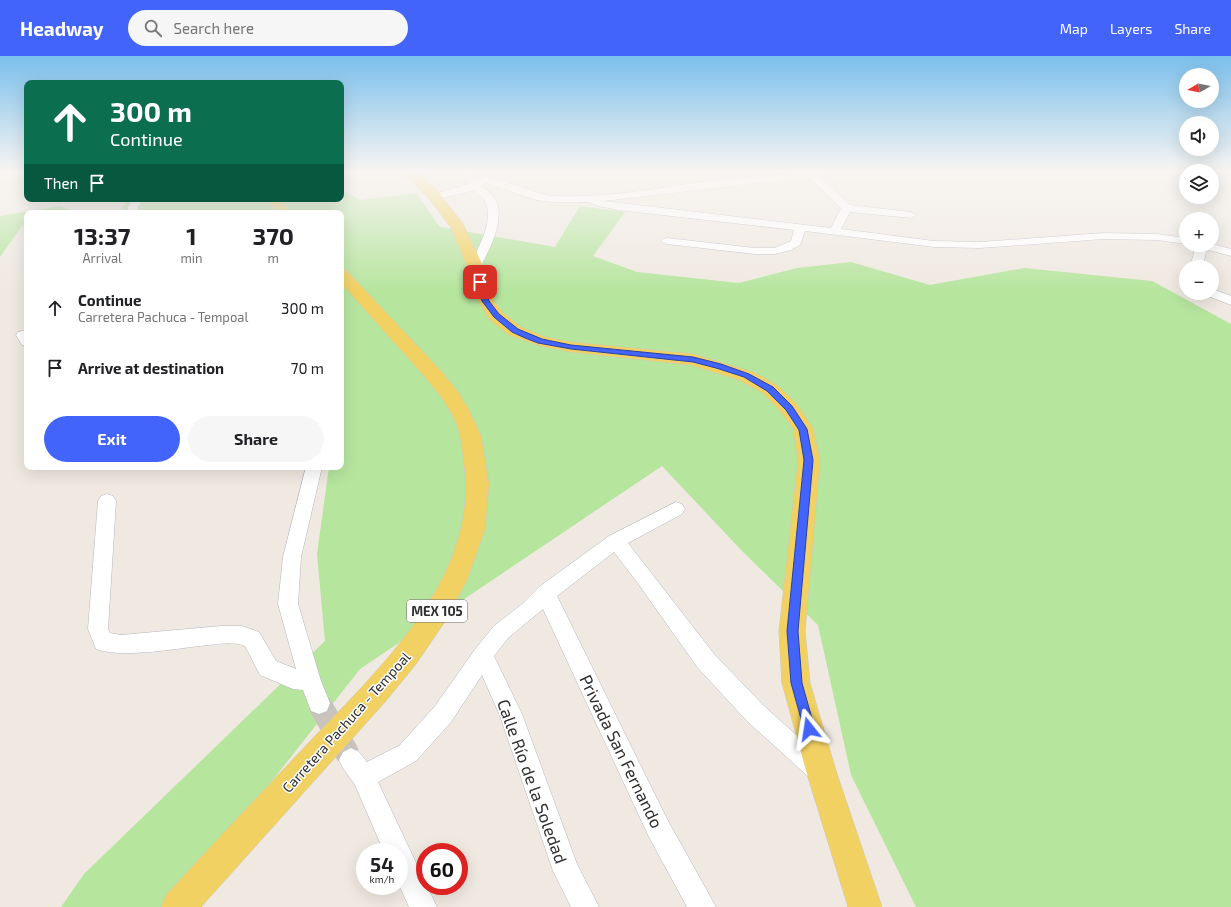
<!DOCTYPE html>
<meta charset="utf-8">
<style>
:root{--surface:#fff;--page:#f6f6f6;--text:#202124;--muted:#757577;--accent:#4264fb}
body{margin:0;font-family:"Exo 2",sans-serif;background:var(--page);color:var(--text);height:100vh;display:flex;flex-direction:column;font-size:15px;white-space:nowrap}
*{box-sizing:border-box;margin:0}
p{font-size:13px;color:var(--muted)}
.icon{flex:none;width:22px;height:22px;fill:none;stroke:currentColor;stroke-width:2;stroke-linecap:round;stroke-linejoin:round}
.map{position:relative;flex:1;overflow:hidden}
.side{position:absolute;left:24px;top:154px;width:320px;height:260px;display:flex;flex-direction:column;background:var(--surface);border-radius:8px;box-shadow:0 4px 16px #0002}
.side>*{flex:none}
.banner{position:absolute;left:24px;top:24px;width:320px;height:122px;border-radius:8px;box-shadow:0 4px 16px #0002;background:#0b6e4f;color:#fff;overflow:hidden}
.needle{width:26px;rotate:260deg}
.fabs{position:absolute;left:1179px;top:12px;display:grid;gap:8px}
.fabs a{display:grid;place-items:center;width:40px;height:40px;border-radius:50%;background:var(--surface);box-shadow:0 4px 16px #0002;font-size:20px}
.speed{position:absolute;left:356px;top:787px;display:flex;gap:8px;font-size:20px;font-weight:700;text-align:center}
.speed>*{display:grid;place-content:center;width:52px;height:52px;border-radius:50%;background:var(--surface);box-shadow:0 4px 16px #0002;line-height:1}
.speed small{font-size:10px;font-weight:400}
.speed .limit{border:6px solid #d22;background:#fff;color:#111}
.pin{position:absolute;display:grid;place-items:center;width:34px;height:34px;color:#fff;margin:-17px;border-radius:8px;box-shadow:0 2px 6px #0006}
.me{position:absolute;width:44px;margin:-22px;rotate:345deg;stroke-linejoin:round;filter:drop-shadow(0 0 3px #0008)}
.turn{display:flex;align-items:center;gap:14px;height:84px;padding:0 20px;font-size:18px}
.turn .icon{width:52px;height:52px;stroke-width:2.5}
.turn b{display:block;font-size:28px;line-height:34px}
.then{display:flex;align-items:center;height:38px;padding:0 20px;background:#0003;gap:8px;font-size:15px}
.eta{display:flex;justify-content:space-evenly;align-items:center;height:68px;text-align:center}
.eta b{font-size:24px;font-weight:700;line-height:28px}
.cta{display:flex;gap:8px;margin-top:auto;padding:8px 20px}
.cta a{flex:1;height:46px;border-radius:24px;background:var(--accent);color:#fff;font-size:16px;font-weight:700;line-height:46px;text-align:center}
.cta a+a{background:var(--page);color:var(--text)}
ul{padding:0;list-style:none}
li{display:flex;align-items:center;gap:12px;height:60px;padding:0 20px}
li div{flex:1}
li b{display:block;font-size:15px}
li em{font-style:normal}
header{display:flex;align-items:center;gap:24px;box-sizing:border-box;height:56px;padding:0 20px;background:var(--accent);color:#fff}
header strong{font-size:19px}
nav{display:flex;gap:22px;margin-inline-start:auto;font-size:14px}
.search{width:280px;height:36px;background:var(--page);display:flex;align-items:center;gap:10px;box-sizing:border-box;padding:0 14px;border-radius:22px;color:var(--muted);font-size:15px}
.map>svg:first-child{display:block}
</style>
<header>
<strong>Headway</strong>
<div class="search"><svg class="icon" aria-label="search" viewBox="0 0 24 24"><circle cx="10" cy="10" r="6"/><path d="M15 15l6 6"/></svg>Search here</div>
<nav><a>Map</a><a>Layers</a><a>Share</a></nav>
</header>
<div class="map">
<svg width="1231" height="851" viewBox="0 0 1231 851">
<rect width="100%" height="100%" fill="#efe9e1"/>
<g fill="#b6e59e">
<polygon points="341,133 360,144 416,137 440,171 555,191 580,150 625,156 593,200 637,216 739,227 797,212 851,206 930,229 1024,212 1152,225 1231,268 1231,851 916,851 851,719 818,569 744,497 662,410 360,613 173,851 61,851 84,818 325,585 317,498 329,411 341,411 341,157 127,157 122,152 128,143 341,143"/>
<polygon points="60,150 76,156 71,157 27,157 27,169 22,170 0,201 0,160"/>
</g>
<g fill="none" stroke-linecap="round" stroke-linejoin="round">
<polyline stroke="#c8c4bd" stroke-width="24" stroke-dasharray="24 12" stroke-linecap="butt" points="319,647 351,704"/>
<g stroke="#b4b7c1" stroke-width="1">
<g id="minor">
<path d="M460,116h10l6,8 8,-4c13,3 25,7 38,11 11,4 20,8 32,9 47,2 94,-6 141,-13 46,-6 93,-11 139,-11l-2,2 -13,2 31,29 61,7 5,3 -5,3 -61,-6 -9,17 93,12 46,1 124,-9 53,1 29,4v6l-29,-4 -53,-1 -124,9 -46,-1 -129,-16 -5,14 -9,5 -16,4h-20l-88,-10 -4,-1 -2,-2 2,-2 4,-1 88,10h20l16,-7 3,-11 -176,-20 -20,-4 -9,-4h-36l-17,-2 -50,-17 -5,3c5,3 11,8 14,13 11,21 -5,48 -14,67l-2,3h-8l-2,-3c9,-17 26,-46 16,-65 -2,-4 -8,-8 -11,-11l-39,10 -5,-3 1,-2 38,-11zM809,121l32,31 -10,20 -227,-27z"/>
<polygon points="133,143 143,143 138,151 138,157 128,157 128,151"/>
<polygon points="1212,188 1231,193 1231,200 1205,193 1206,197 1202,211 1190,211 1194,197 1192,189"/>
<polygon points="1212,233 1231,240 1231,249 1208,240 1206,237 1212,237"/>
<polygon points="23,275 27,276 27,290 22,289 16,279 18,276"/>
<path d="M306,411h16l-21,90 -3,47 23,77 9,22 -3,8 -8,3 -8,-3 -8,-21 -10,-1 -33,-14 -15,-29c-11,-5 -26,-2 -37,-1 -30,3 -85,14 -112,4l-8,-20 10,-128 3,-5 6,-2 6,2 3,5 -8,128 2,4 11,2 100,-9h21l17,6 17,29 20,8 -18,-65 5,-47z"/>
<polygon points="676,446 682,448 685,453 682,458 628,487 714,598 763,649 827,707 831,715 827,723 819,727 811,723 747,665 698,612 637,526 614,496 557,540 667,763 716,851 687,851 649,781 543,553 508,582 494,600 522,658 577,808 599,851 571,851 553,815 500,660 482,619 451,666 416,705 378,726 425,826 425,830 427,830 437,851 409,851 399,829 399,796 384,796 355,729 343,712 339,704 343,696 351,692 359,696 367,706 400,689 435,650 476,592 494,570 521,549 539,531 609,480"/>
</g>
</g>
<g stroke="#c9c9c9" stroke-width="1">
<g id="major">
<polygon points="402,116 416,116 424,121 440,138 463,168 483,210 494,245 502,256 521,271 545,281 571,286 693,298 753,316 777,329 796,347 810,368 813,373 820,404 805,575 810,627 837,718 882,851 848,851 807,718 782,627 779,575 798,404 793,373 782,357 763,337 739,324 691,309 571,296 540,290 509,279 490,264 478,245 467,210 451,172 430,144 414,127"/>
<polygon points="266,143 280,143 292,157 278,157"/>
<path d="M341,213l6,2 94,100 18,22 10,17 12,26 8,48 -4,45 -18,51 -23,43 -28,41 -31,38 -184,205h-40l5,-12c44,-48 89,-96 134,-143 72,-77 181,-172 164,-289 -2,-14 -3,-28 -8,-41 -13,-28 -36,-50 -56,-73 -20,-22 -39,-44 -59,-66z"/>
</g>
</g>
<use href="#minor" fill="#fff" fill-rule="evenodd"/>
<use href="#major" fill="#f2d163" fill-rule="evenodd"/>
</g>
<linearGradient id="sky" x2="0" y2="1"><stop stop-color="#7abfeb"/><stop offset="0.49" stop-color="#f8f5f2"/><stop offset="1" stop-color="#f8f5f2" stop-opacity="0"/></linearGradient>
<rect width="1231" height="235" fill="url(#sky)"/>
<polygon fill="#4264fb" stroke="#2b41a3" points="480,224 483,226 489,245 499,258 518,273 542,283 571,289 693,301 721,308 749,318 773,331 792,350 807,373 813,404 798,575 802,627 815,673 813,677 809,679 805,677 791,627 787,575 804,404 799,374 786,354 767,335 744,321 716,312 693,306 571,293 538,287 525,282 512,276 494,261 482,245 476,226"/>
<g text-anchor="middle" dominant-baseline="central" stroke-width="3" stroke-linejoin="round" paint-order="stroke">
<rect fill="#fff" stroke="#6d6d6d" stroke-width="1" x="407" y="544" width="60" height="22" rx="3"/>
<g font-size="13" font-weight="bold" fill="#2e2e2e">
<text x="437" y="555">MEX 105</text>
</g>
<g font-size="14" fill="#2e2e2e" stroke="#fff">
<text transform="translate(346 666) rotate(-48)">Carretera Pachuca - Tempoal</text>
</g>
<g font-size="17" fill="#2e2e2e" stroke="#fff">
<text transform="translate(622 695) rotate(64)">Privada San Fernando</text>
<text transform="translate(533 725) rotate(70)">Calle Río de la Soledad</text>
</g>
</g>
</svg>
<div class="fabs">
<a><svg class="needle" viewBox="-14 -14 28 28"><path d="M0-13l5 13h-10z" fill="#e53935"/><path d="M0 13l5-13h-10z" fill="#757577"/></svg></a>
<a><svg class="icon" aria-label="sound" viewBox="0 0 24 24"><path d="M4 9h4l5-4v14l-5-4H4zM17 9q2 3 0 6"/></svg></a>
<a><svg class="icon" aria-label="layers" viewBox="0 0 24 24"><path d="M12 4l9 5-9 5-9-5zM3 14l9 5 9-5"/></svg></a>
<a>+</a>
<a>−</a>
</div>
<div class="speed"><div>54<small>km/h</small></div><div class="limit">60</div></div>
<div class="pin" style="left:480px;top:226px;background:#d93025"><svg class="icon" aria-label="arrive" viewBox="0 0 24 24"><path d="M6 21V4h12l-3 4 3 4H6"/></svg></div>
<svg class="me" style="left:809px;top:673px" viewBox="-20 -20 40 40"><path d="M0-17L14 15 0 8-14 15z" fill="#4264fb" stroke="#fff" stroke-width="4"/></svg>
<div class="banner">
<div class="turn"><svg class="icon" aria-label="ahead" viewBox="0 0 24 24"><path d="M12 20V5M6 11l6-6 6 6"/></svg><div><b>300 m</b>Continue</div></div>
<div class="then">Then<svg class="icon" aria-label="arrive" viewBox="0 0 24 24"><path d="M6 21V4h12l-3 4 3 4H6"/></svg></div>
</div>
<section class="side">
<div class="eta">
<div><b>13:37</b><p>Arrival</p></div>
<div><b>1</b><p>min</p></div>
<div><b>370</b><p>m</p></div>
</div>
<ul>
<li><svg class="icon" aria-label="ahead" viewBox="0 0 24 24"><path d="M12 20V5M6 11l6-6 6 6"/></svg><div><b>Continue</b><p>Carretera Pachuca - Tempoal</p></div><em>300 m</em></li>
<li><svg class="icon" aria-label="arrive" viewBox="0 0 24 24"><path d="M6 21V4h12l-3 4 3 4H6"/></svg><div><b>Arrive at destination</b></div><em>70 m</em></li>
</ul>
<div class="cta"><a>Exit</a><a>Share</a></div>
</section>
</div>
